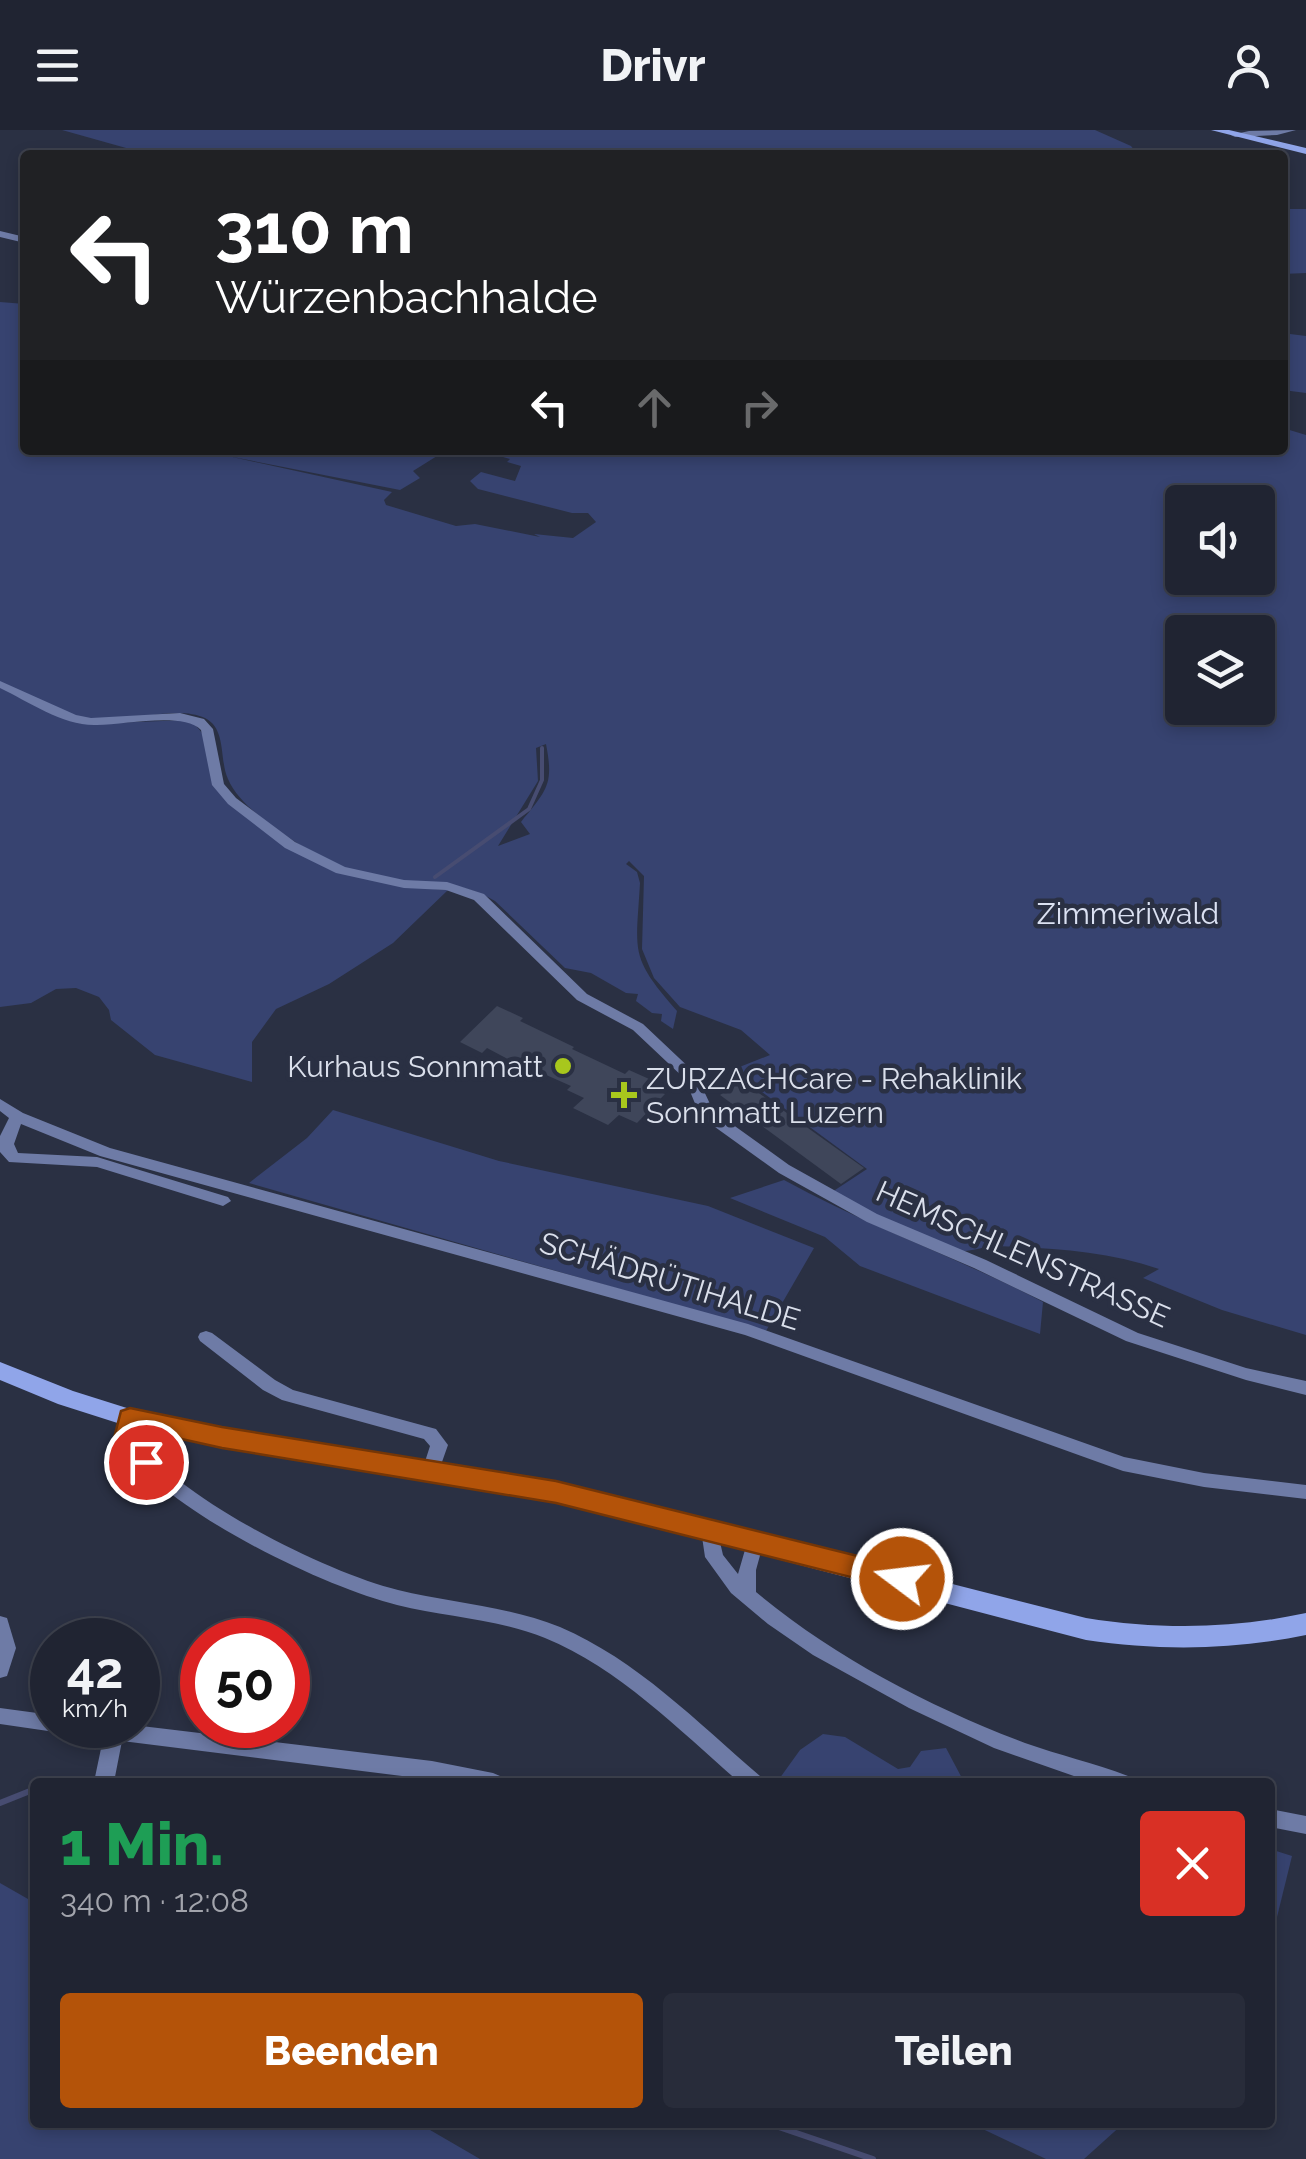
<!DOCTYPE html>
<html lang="de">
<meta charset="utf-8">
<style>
:root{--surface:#202432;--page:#282c3a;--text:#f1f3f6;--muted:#a2a4ac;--line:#3d414d;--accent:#b45309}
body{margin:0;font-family:Raleway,sans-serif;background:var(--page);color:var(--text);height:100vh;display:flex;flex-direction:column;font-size:38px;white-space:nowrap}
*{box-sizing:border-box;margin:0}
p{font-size:32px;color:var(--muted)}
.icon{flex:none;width:55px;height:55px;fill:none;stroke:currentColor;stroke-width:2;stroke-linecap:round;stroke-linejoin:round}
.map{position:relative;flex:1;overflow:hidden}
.side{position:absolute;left:30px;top:1648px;width:1245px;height:350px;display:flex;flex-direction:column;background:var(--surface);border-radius:10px;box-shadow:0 5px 15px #0003,0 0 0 2px var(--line)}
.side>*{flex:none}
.top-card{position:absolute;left:20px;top:20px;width:1268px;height:305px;border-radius:10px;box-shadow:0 5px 15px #0003,0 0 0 2px var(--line);background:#202124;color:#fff;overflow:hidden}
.tools{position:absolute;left:1165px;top:355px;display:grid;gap:20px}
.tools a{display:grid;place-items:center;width:110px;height:110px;border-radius:10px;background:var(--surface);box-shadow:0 5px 15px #0003,0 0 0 2px var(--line);font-size:50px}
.speed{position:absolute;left:30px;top:1488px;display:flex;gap:20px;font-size:50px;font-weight:700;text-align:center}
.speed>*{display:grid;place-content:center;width:130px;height:130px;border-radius:50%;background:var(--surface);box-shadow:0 5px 15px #0003,0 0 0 2px var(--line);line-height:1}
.speed small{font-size:25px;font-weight:400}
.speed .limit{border:15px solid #d22;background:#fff;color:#111}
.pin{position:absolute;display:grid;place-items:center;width:85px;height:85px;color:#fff;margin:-42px;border:5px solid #fff;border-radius:50%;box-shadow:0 2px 10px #0007}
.me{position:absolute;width:110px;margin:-55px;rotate:285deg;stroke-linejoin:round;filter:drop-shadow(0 0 8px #0008)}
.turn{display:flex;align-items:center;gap:35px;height:210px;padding:0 30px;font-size:45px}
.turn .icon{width:130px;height:130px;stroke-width:2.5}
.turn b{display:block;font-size:70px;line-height:85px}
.lanes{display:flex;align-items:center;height:95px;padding:0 30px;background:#0003;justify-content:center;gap:50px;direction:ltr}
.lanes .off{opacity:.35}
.round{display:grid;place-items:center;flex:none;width:105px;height:105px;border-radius:10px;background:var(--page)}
.overview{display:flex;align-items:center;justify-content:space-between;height:170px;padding:0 30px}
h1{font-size:60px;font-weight:800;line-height:75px;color:#1e9e55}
.action{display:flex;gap:20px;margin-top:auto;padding:20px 30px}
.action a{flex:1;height:115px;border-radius:10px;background:var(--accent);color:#fff;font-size:40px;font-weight:800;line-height:115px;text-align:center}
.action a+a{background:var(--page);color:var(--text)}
header{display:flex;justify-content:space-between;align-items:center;height:130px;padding:0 30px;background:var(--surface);font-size:45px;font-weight:800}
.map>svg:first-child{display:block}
</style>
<header><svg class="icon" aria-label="menu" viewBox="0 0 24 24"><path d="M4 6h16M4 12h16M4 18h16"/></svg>Drivr<svg class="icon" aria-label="person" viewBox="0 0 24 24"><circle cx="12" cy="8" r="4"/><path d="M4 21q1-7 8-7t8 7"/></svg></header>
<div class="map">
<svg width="1306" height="2029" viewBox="0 0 1306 2029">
<rect width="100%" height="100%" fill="#2a3043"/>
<g fill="#374370" fill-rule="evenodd">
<polygon points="62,0 1095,0 1131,16 1138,25 151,25"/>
<polygon points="1282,79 1306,79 1306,143 1283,144"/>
<path d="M0,172l25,2v146h1257l1,-22 23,7v900l-84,-25 -79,-32 16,-9c-53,-18 -106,-21 -162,-23 -12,0 -26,6 -38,5 -28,-3 -101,-45 -127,-59l35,-23 -135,-99 38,-15 -29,-25 -61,-23 -26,-29 -12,-29 2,-73 -15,-15 -3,3 11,8 3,11c-4,70 -11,73 37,128l-4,18 -12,-8 1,-7 -10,-1 -16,-12 2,-7 -12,-1 -35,-20 -26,-5 -70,-67c-34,-20 -58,-16 -96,-19 -41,-4 -78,-22 -111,-45 -21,-15 -50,-34 -60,-58 -9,-19 -1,-50 -23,-61 -28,-13 -69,3 -98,2 -38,0 -74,-23 -107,-38zM445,321l58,6 7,2 -3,3 14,4 -6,15 -34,-9 -11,9 8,8 94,24h16l8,9 -23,16 -39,-4 6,3 -65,-13 -19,2 -70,-21 -2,-5 8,-8 -164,-36 172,34 20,-12 -7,-7zM1182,372h76v76h-76zM1182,502h76v76h-76zM546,614c8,41 1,46 -25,78l9,12 -32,12 40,-65 -2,-33z"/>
<polygon points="1282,203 1306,206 1306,263 1283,260"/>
<path d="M0,557l82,37 107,-4c29,20 20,56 40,82 6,7 17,14 24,20 57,46 122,64 195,68l-55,53 -64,41 -53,25 -24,33v40l-97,-27 -44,-35 -2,-10 -10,-13 -23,-9 -20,1 -25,14 -31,4z"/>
<polygon points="333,980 499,1031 708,1076 814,1118 766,1201 249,1053 307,1008"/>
<path d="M784,1050c86,47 175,78 259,122l-3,32 -180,-68 -35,-29 -95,-39z"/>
<polygon points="823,1604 845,1607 898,1639 910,1637 921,1621 946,1618 964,1652 777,1652 800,1620"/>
<polygon points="1270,1719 1292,1726 1277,1787 1270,1799"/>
<polygon points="0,1753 35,1773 35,1992 418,1993 480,2029 0,2029"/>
<polygon points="970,1993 1124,1993 1084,2029 1046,2029"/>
</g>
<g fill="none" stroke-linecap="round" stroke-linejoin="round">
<polyline stroke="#474c71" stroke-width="4" points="435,747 529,679 542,650 542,618"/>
<g stroke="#474c71" stroke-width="6">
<polyline points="53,1652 68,1652"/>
<polyline points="0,1673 35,1659"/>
<polyline points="764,1992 873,2029"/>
</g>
</g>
<g fill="#3f465a">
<polygon points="497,876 523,888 520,891 574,917 572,919 625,944 629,940 667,957 661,962 665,964 637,993 619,985 608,995 573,978 584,968 567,960 571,956 544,944 541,947 487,918 482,923 460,912"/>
<polygon points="742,951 864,1038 841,1054 720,965"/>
</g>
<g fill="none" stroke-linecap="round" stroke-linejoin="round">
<g fill="#6e7ba6" fill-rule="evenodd">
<polygon points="1296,0 1277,5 1235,7 1231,5 1249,1"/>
<polygon points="0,101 25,107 25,113 0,107"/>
<path d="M0,551l76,34 15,3 89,-5 24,6 9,10 11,55 12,14 59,44 50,25 59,13 43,2 37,12 103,100 56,30 53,50 14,30 8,10 71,51 88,49 109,46 152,73 108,35 60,13v14l-60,-15 -120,-39 -152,-73 -107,-46 -88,-49 -71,-51 -12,-16 -11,-27 -52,-49 -56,-30 -103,-100 -28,-10 -42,-2 -68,-15 -51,-25 -57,-44 -16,-19 -11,-55c-19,-19 -80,-4 -107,-5 -32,0 -65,-23 -94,-37z"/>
<polygon points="0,969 23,983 110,1018 748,1194 1124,1327 1204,1343 1306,1355 1306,1369 1204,1357 1123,1341 745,1205 100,1026 21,994 14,1014 18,1023 97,1027 228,1067 231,1071 223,1076 97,1037 9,1032 0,1022 0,1006 9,988 0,981"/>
<polygon points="206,1201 212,1203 275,1250 293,1260 436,1299 448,1315 437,1346 431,1348 425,1346 422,1341 430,1316 424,1309 282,1270 263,1260 200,1211 198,1207 200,1203"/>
<path d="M130,1281l6,2 2,5 -5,17c43,62 191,137 265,155 54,13 110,16 162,37 77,33 137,95 200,149l3,6h-24c-60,-52 -119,-113 -194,-144 -47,-19 -99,-21 -148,-33 -77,-19 -242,-99 -282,-169l9,-23z"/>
<path d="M710,1393l6,2 7,30 15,19 11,-38 6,-2 6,2 3,5 -8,29v22c78,65 174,115 269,151 34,12 69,20 103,33l3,6h-40l-97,-34 -85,-40 -96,-53 -45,-31 -37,-31 -26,-36 -4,-27 3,-5z"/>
<polygon points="0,1486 7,1488 16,1518 7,1546 0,1548"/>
<polygon points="0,1578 52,1585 52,1595 133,1595 432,1631 493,1643 500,1646 503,1652 450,1652 122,1611 114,1652 94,1652 103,1609 0,1594"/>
<polygon points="1270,1679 1306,1686 1306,1704 1270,1697"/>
</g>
<g fill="#90a5e9" fill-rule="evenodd">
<polygon points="1211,0 1229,0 1306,18 1306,24"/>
<path d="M0,1232l73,29 57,18 92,20 334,54 530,135c75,12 146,11 220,-5v22c-74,15 -145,16 -220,5l-530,-139 -334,-54 -92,-20 -72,-23 -58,-24z"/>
</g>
</g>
<path fill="#b45309" stroke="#753606" stroke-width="2.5" d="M130,1278l92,19 334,54 346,86 9,4 4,8 -4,8 -9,3 -346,-87 -334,-55 -81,-18 -2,9 20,23 -4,8c-19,6 -34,-12 -42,-28l8,-31z"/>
<g fill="#a8c71d" stroke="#2a3043" stroke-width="4">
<circle cx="563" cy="936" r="10"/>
<path d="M619 950h10v10h10v10h-10v10h-10v-10h-10v-10h10z"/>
</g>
<g text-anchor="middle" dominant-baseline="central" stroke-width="9" stroke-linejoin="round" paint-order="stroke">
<g font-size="30" fill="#dbe1f2" stroke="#2a3043">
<text x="1128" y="783">Zimmeriwald</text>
</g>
<g font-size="30" fill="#dadfeb" stroke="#2a3043" text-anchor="end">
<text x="543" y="936">Kurhaus Sonnmatt</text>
<text x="646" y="948" text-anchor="start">ZURZACHCare - Rehaklinik<tspan x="646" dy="34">Sonnmatt Luzern</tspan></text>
</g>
<g font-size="30" fill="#dadfeb" stroke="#2a3043">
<text transform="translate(1023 1124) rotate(24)">HEMSCHLENSTRASSE</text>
<text transform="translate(670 1151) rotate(17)">SCHÄDRÜTIHALDE</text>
</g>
</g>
</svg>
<div class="tools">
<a><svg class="icon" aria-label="sound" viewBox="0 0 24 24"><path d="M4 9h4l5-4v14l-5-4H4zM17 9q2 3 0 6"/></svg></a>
<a><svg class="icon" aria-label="layers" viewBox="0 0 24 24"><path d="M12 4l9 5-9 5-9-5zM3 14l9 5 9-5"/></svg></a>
</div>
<div class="speed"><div>42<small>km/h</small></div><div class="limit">50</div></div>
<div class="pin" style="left:146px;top:1332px;background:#d93025"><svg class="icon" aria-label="arrive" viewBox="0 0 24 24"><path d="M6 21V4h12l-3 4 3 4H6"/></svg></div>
<svg class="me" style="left:902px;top:1449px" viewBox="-20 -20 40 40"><circle r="17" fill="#b45309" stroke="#fff" stroke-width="3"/><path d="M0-11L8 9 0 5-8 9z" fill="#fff"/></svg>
<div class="top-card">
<div class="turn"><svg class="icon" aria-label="left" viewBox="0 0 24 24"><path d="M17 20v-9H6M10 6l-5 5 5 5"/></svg><div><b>310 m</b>Würzenbachhalde</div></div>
<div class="lanes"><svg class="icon" aria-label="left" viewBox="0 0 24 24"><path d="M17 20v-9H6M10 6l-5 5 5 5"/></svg><svg class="icon off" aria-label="ahead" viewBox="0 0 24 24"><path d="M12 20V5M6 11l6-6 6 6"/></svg><svg class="icon off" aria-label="right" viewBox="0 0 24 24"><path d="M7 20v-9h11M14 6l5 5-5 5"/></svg></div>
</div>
<section class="side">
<div class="overview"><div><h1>1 Min.</h1><p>340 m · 12:08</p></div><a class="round" style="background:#d93025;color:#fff"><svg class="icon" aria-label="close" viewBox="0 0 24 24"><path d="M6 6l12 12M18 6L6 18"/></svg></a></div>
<div class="action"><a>Beenden</a><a>Teilen</a></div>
</section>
</div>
